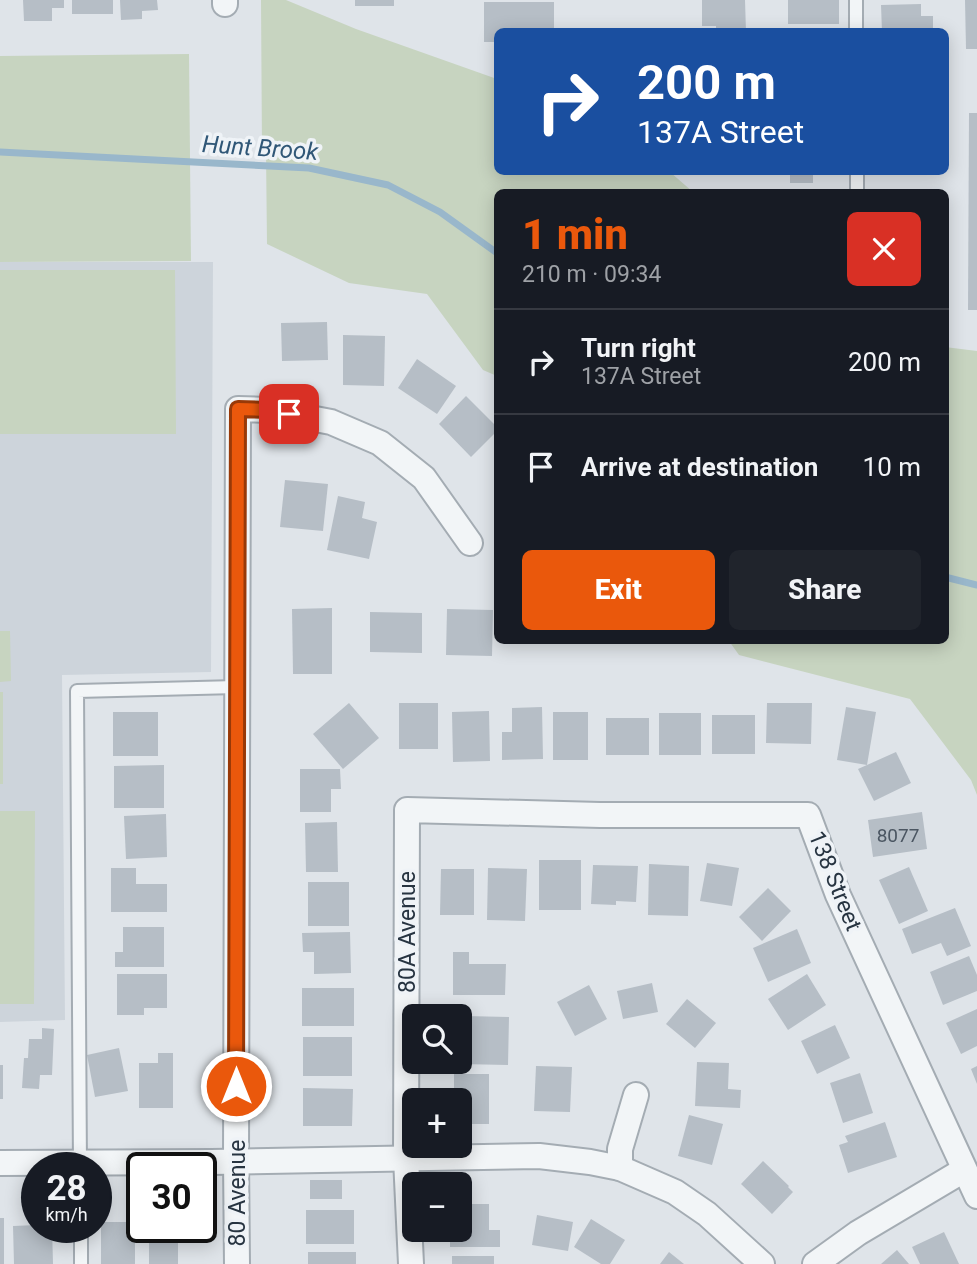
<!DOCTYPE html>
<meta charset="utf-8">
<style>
:root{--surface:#171b24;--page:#20242c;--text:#f1f3f6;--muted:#9ea1a6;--line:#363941;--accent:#ea580c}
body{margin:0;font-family:Roboto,sans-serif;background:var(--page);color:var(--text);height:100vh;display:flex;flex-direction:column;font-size:26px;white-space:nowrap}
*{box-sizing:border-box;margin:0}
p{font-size:23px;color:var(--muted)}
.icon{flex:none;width:38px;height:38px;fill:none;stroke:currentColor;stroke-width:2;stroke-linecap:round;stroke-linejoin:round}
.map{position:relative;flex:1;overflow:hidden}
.sheet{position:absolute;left:494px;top:189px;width:455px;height:455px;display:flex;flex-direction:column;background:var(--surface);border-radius:10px;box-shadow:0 4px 18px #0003}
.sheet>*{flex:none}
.guide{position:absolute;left:494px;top:28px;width:455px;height:147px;border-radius:10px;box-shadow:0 4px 18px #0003;background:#1a4fa0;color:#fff;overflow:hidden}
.buttons{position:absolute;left:402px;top:1004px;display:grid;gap:14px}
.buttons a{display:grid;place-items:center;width:70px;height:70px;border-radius:10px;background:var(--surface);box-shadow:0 4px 18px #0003;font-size:35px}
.speed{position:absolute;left:21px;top:1152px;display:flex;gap:14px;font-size:35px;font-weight:700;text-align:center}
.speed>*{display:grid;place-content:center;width:91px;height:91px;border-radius:50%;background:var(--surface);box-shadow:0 4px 18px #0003;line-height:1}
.speed small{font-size:18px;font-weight:400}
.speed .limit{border:4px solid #111;border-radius:10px;background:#fff;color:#111}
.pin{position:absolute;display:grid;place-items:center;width:60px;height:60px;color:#fff;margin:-30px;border-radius:14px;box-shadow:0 4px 10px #0006}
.me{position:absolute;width:77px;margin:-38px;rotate:0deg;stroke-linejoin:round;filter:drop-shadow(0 0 5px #0008)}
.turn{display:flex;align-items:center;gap:24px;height:147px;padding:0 28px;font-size:32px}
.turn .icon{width:91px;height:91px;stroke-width:2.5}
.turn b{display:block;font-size:49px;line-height:60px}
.round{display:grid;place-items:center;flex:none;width:74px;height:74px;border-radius:10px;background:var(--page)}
.head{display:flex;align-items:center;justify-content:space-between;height:119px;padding:0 28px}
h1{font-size:42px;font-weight:800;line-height:52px;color:var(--accent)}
.primary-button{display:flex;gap:14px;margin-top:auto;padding:14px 28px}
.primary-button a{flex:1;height:80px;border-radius:10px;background:var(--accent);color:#fff;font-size:28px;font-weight:800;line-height:80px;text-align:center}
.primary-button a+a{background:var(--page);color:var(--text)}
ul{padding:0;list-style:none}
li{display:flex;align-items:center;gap:21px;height:105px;padding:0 28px;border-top:2px solid var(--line)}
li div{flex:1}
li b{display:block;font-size:26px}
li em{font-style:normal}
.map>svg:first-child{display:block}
</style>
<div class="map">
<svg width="977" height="1264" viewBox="0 0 977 1264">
<rect width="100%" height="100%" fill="#dfe4e9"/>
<polygon fill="#cdd4db" points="0,262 213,262 211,672 62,675 65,1020 0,1022"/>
<g fill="#c7d4c0">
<polygon points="261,0 286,0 356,29 497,79 497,172 670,172 693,192 497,192 497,376 483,370 427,294 349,283 267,244 266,152 262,152"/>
<polygon points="189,54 191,261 0,262 0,56"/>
<polygon points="0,270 175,270 176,434 0,434"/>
<polygon points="945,347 977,351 977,795 971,780 910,699 739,655 729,641 945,640"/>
<polygon points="0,631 10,631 11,681 0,682"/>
<rect x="0" y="692" width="3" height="92"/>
<polygon points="0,811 35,811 34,1004 0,1004"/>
</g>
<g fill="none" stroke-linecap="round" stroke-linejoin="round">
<g stroke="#99b7cb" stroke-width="7">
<polyline points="0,152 309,168 388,185 440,212 497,253"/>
<polyline points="945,577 977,585"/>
</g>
</g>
<g fill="#b6bec6">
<polygon points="23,0 64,0 64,8 52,8 52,21 24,21"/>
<rect x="72" y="0" width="41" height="14"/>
<polygon points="120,0 157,0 158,10 142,11 142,19 121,20"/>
<rect x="355" y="0" width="39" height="6"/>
<polygon points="702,0 745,0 746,32 716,32 716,26 702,26"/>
<rect x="788" y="0" width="51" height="24"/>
<polygon points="965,0 977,0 977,49 966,49"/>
<polygon points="484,2 554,2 554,32 497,32 497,42 484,42"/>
<polygon points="921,4 921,16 933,16 933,32 882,32 881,5"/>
<polygon points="969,113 977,113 977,310 968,310"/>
<rect x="790" y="172" width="23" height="11"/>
<polygon points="327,322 328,360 282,361 281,323"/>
<polygon points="343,335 385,336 384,386 343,385"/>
<polygon points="417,359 456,386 437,414 398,388"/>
<polygon points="466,396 497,427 497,431 471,457 439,424"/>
<polygon points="285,480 328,484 323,531 280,527"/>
<polygon points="338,496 365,502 362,518 377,522 369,559 327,550"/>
<polygon points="332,608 332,674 293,674 292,609"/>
<polygon points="447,609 493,610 492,656 446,655"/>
<polygon points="370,612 422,613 422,653 370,652"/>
<polygon points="349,703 379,738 343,769 313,734"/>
<rect x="399" y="703" width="39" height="46"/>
<polygon points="767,703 812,703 811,744 766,743"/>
<polygon points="542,707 543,759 502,760 502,732 512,732 512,708"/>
<polygon points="846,707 876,712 867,765 837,760"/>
<polygon points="489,711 490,761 453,762 452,712"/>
<rect x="113" y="712" width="45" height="44"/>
<rect x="553" y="712" width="35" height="48"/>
<rect x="659" y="713" width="42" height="42"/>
<rect x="712" y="715" width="43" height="39"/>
<rect x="606" y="718" width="43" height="37"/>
<polygon points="896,752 911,783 874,801 858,769"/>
<polygon points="164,765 164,808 114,808 114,766"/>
<polygon points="300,769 340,769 341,789 331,789 331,812 300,812"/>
<polygon points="922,812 927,849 873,857 868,820"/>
<polygon points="166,814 167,857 126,859 124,816"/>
<polygon points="337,822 338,872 306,872 305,823"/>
<rect x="539" y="860" width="42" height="50"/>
<polygon points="707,863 739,868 732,906 700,901"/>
<polygon points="649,864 689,866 688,916 648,915"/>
<polygon points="593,865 638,866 636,902 616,901 616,905 591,904"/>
<polygon points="909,867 928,911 899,924 879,880"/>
<polygon points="111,868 136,868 136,884 167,884 167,912 111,912"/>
<polygon points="488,868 527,869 525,921 487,920"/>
<polygon points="441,869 474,869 474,915 440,915"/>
<rect x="308" y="882" width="41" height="44"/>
<polygon points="768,888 791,911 762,941 739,917"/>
<polygon points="955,908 971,946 947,956 941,943 912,954 902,929"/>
<polygon points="123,927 164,927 164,967 115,967 115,952 123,952"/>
<polygon points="797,929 811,963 768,982 753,948"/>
<polygon points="350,932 351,973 314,974 314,952 303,952 302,933"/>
<polygon points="453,952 469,952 469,964 506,964 505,995 453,995"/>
<polygon points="969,956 977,975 977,991 943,1005 930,972"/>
<polygon points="117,974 167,974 167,1008 144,1008 144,1015 117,1015"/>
<polygon points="807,974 826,1005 788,1030 768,999"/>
<polygon points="652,983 658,1012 623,1019 617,991"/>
<polygon points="589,985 607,1019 575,1036 557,1002"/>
<rect x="302" y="988" width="52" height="38"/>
<polygon points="687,999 716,1023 695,1048 666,1024"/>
<polygon points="977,1009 977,1046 961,1054 946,1023"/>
<polygon points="465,1016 509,1017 508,1065 460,1064 460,1044 464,1044"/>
<polygon points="835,1025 850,1058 817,1074 801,1041"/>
<polygon points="42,1028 54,1029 52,1075 40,1075 39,1089 22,1088 24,1058 28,1058 29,1039 42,1039"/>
<rect x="303" y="1037" width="49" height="39"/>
<polygon points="119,1048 128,1091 95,1097 87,1055"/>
<polygon points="158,1053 173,1053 173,1108 139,1108 139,1063 158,1063"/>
<polygon points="697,1062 729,1063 728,1089 741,1090 740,1108 695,1106"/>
<rect x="0" y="1065" width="3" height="34"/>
<polygon points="536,1066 572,1067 570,1112 534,1111"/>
<polygon points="977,1066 977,1084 971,1069"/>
<polygon points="860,1073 873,1113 843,1123 830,1083"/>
<polygon points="454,1074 489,1074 489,1124 460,1124 460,1101 454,1101"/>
<polygon points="303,1088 353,1089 352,1126 303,1126"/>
<polygon points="689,1115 723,1124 712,1165 678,1156"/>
<polygon points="885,1122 897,1157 848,1173 839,1145 848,1142 845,1136"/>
<polygon points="763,1161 789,1186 788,1187 793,1192 772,1214 741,1184"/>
<rect x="310" y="1180" width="32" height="19"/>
<polygon points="460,1204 489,1204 489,1230 500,1230 500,1247 450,1247 450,1230 460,1230"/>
<rect x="306" y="1210" width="48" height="34"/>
<polygon points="537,1215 573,1222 568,1251 532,1245"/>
<rect x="0" y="1218" width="4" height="46"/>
<polygon points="591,1219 625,1240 610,1264 601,1264 574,1247"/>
<rect x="101" y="1222" width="34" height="42"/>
<polygon points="37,1225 37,1227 52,1227 53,1264 14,1264 13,1226"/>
<rect x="149" y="1227" width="29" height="37"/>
<polygon points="944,1232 959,1264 920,1264 912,1247"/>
<polygon points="897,1250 909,1264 881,1264"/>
<rect x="308" y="1252" width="48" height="12"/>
<polygon points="669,1252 684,1264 660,1264"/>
<rect x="452" y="1256" width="42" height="8"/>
</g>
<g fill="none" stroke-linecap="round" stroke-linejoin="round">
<g stroke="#a4acb3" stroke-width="16">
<g id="service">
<polyline points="856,0 856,32"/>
<polyline points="857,172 857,192"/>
<polyline points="80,1167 77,691 237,687"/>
<polyline points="81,1227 81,1264"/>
</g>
</g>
<g stroke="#a4acb3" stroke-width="28">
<g id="minor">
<polyline points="225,4 225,0"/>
<polyline points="0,1163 211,1162 539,1156 590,1162 620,1168 675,1192 707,1214 762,1264"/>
<polyline points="620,1168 620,1149 636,1095"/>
<polyline points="237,1264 236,1161 238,409 268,410 331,422 380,443 424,478 470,543"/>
<polyline points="411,1264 406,1158 407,810 600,815 808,815 838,895 977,1196"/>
<polyline points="815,1264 858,1233 964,1170"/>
</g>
</g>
<use href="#service" stroke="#f2f5f7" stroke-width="12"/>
<use href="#minor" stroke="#f2f5f7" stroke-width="24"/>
</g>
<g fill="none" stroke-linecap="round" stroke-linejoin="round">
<g stroke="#983908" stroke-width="18">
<polyline id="route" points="236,1086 238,409 268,410 289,414"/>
</g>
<use href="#route" stroke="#ea580c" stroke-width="12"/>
</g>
<g text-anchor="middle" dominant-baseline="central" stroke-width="7" stroke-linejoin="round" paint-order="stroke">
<g font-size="19" fill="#4b5662">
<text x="898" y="835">8077</text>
</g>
<g font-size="23" fill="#273441" stroke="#eff3f7">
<text transform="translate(835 881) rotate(68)">138 Street</text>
<text transform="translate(407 932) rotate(-90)">80A Avenue</text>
<text transform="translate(237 1193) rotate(-90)">80 Avenue</text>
</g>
<g font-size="24" font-style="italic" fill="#305777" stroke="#eff3f7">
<text transform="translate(260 148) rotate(4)">Hunt Brook</text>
</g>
</g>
</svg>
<div class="buttons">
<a><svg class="icon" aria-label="search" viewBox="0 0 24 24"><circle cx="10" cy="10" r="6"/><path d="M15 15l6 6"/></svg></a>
<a>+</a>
<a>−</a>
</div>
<div class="speed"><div>28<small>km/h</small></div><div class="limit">30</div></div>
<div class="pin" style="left:289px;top:414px;background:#d93025"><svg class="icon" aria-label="arrive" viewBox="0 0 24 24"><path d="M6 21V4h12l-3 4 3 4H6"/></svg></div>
<svg class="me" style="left:236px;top:1086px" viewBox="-20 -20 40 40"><circle r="17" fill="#ea580c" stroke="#fff" stroke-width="3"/><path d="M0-11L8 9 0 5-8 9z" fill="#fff"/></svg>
<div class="guide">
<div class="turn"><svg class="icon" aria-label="right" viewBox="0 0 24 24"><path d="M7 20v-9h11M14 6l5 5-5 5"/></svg><div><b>200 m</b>137A Street</div></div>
</div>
<section class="sheet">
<div class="head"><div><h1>1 min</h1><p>210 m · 09:34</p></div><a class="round" style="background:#d93025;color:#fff"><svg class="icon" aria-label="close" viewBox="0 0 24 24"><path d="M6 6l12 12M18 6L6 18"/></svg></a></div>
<ul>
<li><svg class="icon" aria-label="right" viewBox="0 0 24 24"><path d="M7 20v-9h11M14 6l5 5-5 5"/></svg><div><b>Turn right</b><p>137A Street</p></div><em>200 m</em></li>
<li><svg class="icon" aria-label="arrive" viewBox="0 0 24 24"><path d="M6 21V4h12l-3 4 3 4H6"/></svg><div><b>Arrive at destination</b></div><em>10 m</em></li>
</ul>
<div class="primary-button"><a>Exit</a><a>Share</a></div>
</section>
</div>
